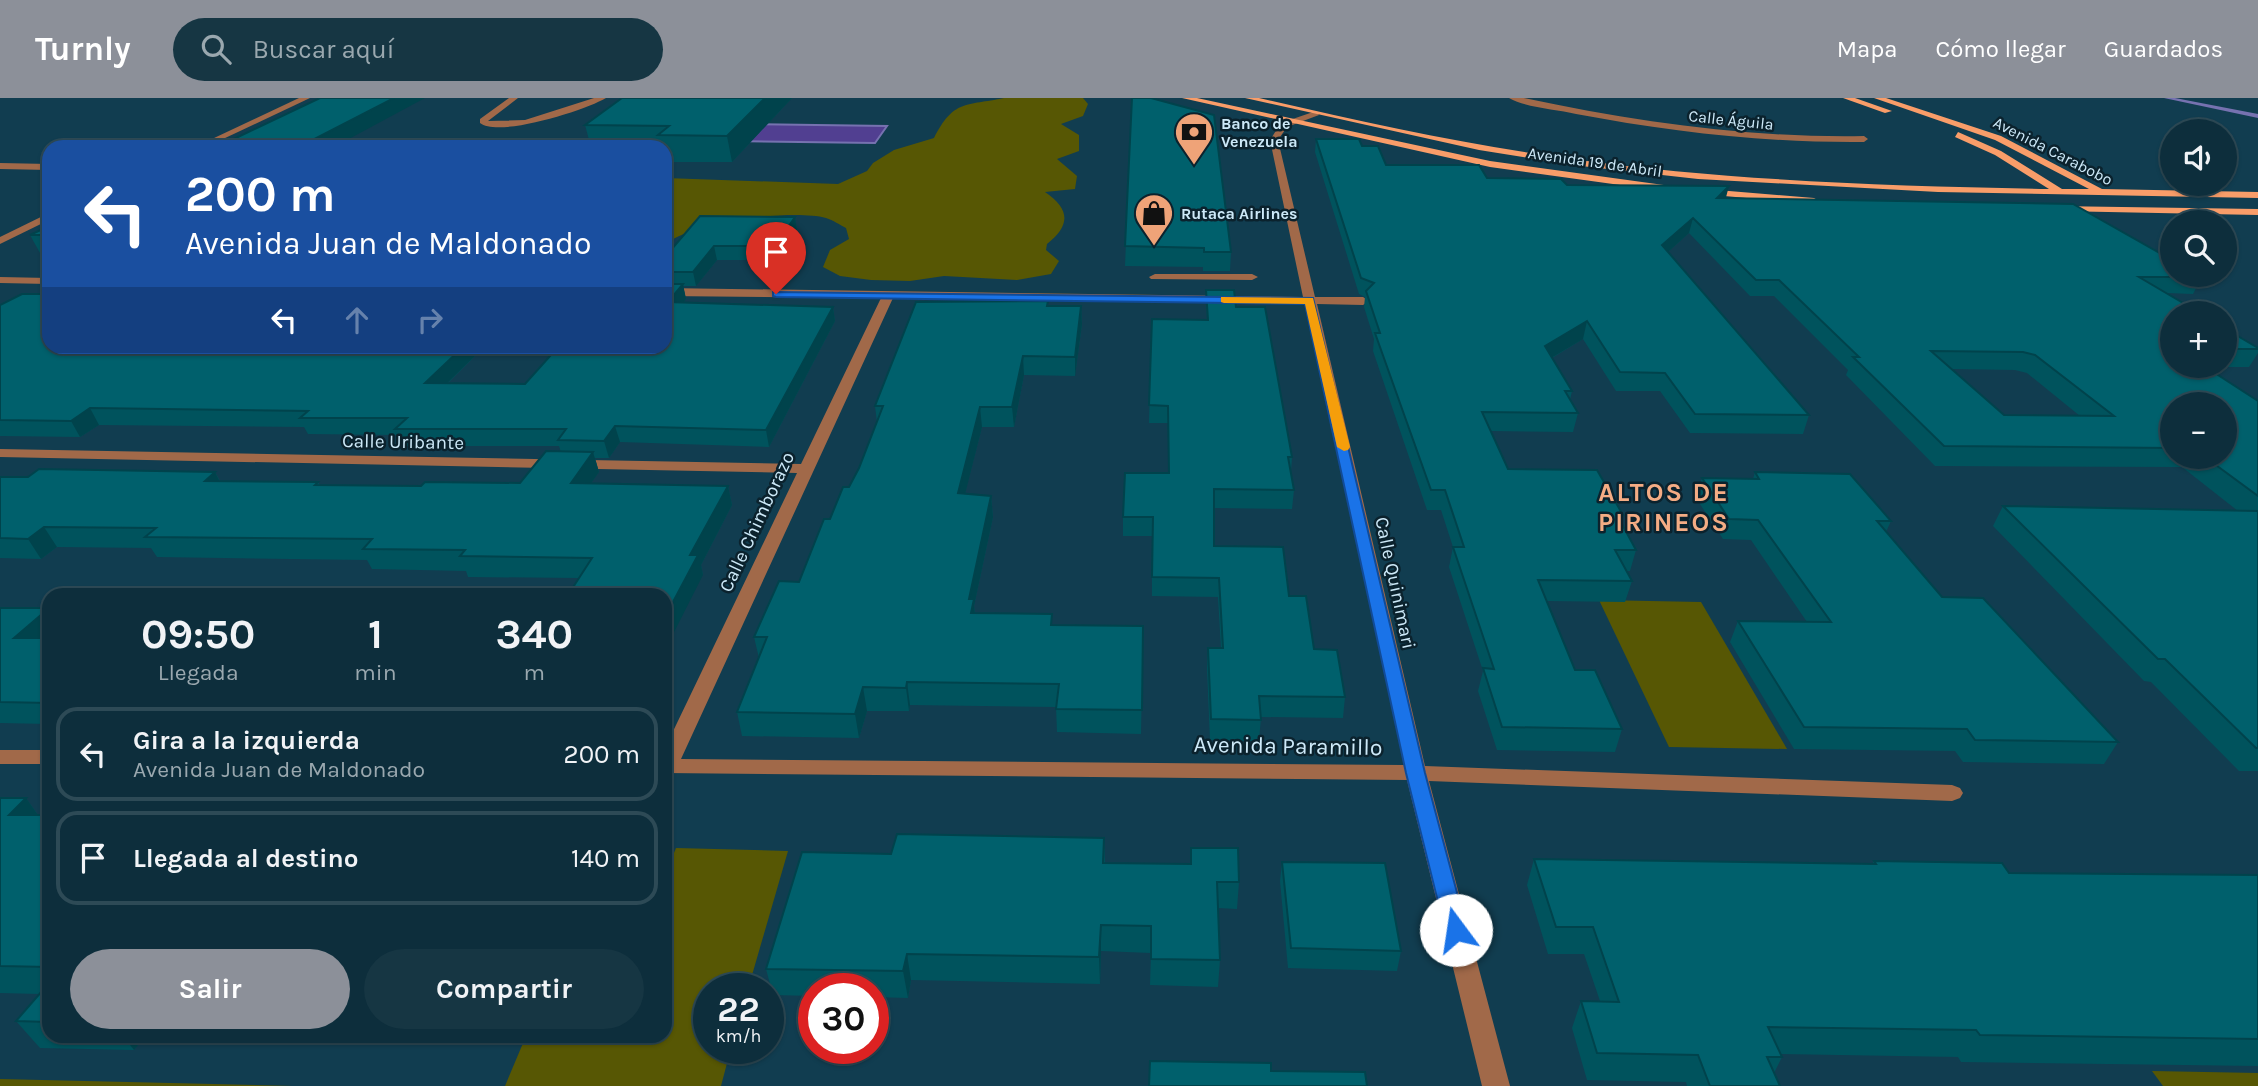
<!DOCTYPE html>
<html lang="es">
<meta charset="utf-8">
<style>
:root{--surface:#0d2e3c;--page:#163643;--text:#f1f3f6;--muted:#9aa8af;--line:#2d4a56;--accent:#8c9099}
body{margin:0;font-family:Karla,sans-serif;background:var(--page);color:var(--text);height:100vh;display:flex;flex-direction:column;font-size:26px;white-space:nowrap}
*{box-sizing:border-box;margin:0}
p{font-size:23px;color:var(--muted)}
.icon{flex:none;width:38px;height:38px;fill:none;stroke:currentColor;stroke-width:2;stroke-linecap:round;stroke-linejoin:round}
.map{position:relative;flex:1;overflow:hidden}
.details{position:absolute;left:42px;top:490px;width:630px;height:455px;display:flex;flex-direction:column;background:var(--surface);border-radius:21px;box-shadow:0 2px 5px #0004,0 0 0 2px var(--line)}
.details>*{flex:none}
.banner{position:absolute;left:42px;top:42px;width:630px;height:214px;border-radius:21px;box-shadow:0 2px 5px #0004,0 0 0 2px var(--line);background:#1a4fa0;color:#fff;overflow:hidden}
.controls{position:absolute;left:2160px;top:21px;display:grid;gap:14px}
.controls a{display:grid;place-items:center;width:77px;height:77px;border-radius:50%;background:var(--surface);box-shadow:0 2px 5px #0004,0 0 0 2px var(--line);font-size:35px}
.speed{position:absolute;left:693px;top:875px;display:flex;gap:14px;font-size:35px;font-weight:700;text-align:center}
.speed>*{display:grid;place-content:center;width:91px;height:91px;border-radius:50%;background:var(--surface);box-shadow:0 2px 5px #0004,0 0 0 2px var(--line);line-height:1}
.speed small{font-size:18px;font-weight:400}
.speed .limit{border:10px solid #d22;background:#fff;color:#111}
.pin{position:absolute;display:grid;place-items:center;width:60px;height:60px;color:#fff;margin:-72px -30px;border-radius:50% 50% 50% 0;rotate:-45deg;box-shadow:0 0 7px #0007}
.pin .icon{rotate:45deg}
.me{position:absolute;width:77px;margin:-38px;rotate:346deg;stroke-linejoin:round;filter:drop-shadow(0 0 5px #0008)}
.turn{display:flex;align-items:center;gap:24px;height:147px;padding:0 28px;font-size:32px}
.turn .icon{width:91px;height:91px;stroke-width:2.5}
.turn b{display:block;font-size:49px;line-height:60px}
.lanes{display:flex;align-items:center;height:66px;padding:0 28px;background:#0003;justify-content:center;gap:35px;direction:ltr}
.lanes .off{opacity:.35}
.eta{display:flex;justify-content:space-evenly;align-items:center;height:119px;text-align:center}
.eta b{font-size:42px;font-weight:700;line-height:49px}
.cta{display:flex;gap:14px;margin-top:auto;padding:14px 28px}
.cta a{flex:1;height:80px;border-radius:42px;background:var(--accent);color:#fff;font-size:28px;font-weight:700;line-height:80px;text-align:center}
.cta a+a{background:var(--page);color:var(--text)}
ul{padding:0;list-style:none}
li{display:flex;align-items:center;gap:21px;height:94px;margin:0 14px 10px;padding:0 14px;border:4px solid var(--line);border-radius:21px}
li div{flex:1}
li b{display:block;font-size:26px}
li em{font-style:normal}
header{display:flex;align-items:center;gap:42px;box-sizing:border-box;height:98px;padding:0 35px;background:var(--accent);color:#fff}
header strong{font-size:33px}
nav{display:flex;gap:38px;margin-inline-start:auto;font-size:24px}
.search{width:490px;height:63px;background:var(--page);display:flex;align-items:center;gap:18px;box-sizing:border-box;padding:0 24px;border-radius:38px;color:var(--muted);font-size:26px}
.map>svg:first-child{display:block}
</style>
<header>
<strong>Turnly</strong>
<div class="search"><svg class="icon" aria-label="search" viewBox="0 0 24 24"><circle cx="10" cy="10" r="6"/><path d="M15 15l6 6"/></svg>Buscar aquí</div>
<nav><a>Mapa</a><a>Cómo llegar</a><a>Guardados</a></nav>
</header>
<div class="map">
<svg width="2258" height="988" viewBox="0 0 2258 988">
<rect width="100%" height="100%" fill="#113d50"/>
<g fill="#575704">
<path d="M1004,0h79l5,6 -5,12 -22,8 18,11v16l-22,8 20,17 -2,13 -30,3c25,17 26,33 2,52l-1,6 13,11 -8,13 -34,6 -73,-4 -34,5 -39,-1 -31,-4 -17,-9 7,-17 19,-11 -3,-11c-6,-3 -13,-8 -20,-10 -36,-9 -131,4 -161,26v-66l173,6 29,-13 6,-8 21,-13 40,-12c20,-39 32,-32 70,-40z"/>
<polygon points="1599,502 1701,504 1787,651 1669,649"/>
<polygon points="676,750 788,753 748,891 709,891 709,950 731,950 721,988 505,988 526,938 665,938 665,777"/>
<polygon points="2152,973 2258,975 2258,988 2163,988"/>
<polygon points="0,981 293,988 0,988"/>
</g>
<polygon fill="#513f91" stroke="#7672b0" stroke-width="2" points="749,26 887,28 875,45 732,43"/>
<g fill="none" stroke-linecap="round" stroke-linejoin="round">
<polygon fill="#7672b0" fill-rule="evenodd" points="2164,0 2175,0 2258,16 2258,20"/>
<g fill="#a16949" fill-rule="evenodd">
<polygon points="299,0 310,0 206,49 195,49"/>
<path d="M509,0h9l-30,23 37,-1 69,-22h12c-20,12 -107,40 -126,25v-4z"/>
<path d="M1509,0h15c113,24 225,40 340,38l4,3 -4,3c-97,1 -192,-10 -288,-28 -20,-5 -49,-6 -67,-16z"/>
<path d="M1316,13l3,4 -32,12 -9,13 37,157h48l6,4 -6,4 -46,-1 108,462 527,19 8,3 3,5 -3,5 -8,3 -523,-20 81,305h-28l-75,-306 -742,-7v-25l132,-275 -797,-16v-8l801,15 80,-166 -216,-2v-8l638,9 -33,-157 11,-17zM893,200l412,6 99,461 -723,-6z"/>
<polygon points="0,65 49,66 49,72 0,71"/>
<polygon points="49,115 49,122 0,146 0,139"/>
<polygon points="1155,176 1252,176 1258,179 1252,182 1151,181 1149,179"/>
<polygon points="0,179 49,180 49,186 0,185"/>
<rect x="0" y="652" width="49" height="14"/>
</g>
<g fill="#f99d69" fill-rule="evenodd">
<polygon points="1182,0 1197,0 1490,63 1671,88 1676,91 1671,94 1490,69"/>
<path d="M1245,0h14c104,24 208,47 313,61 158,22 317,27 477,30l-54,-34 -40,-18 3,-5 43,19 61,38h27l-94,-49 -121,-42h12l115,38 101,53 156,3v6l-320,-6 -240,-13 -126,-14 -93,-15z"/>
<polygon points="1843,0 1855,0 1892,13 1885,15"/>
<polygon points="1705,91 1814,100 1819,103 1814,106 1702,96 1700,94"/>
<polygon points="2054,108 2258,111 2258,117 2058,113 2053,110"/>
</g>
</g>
<g fill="#00535d" fill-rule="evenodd">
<polygon points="622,0 792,0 732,64 665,64 665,49 591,49 585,27"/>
<polygon points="1132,0 1231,154 1230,173 1203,173 1203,169 1125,168"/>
<path d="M1316,41l46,7 24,19 101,13 239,20 476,79 -9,17 -26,-1 5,20v53h52v-38l34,20v5l-9,14h-44l53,34v370h-19l-88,-89 -7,-1 -151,-155 10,-20 235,5 -56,-44 -247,-1 -89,-91 2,-5 -74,-74h-24l-61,-63 -21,19 141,163 -6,19 -113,-1 -30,-42h-44l-33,-52 -31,19 20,33 -2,9 8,13 -5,19 -82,-1 17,38 115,46 -2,8 15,27 -6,21h-4l6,10 -7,21 -78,-1 28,69 47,59 -7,23 -118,-2 -19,-59 5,-20 -34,-104 4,-20 -12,-37h-14l-54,-159 1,-12 -10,-32 1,-10 -6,-3 -44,-142zM1952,271l63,1 12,3 53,43 -76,-1zM2172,306l52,53h-52z"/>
<polygon points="795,119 797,132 778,162 717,162 696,188 683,188 686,201 683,205 833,209 835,223 769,349 620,344 609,360 595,360 599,374 591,385 728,388 732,407 701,467 703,477 579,480 468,479 466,473 372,471 367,462 157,459 151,450 57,449 41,461 0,460 0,379 215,374 220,383 318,384 320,387 421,388 520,385 561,354 559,348 402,348 397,337 308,336 304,329 99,327 80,339 0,338 0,207 485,248 447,286 525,286 665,248 665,159"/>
<polygon points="49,128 49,155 40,155 30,137"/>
<polygon points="1206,192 1236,209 1292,359 1291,374 1294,392 1292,411 1214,410 1214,448 1289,498 1314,551 1345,599 1343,620 1261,619 1259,643 1210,642 1207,570 1208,550 1221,550 1218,499 1152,498 1152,438 1123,438 1123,419 1169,375 1168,325 1149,325 1152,221 1207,222"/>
<polygon points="1048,208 1081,208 1082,226 1075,278 1024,277 1014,329 982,329 965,395 991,398 993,419 974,508 975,515 1052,516 1052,527 1143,528 1141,636 1057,634 1056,609 910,607 909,613 867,613 859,640 742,638 737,614 759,560 754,539 799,484 859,370 877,324 875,308"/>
<polygon points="1755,374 1891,423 1886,434 1942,499 2118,644 2104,666 1963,664 1955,653 1794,651 1730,544 1738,523 1807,524 1751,442 1723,441 1696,400 1702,380 1753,381"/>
<polygon points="0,510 49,510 49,626 0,625"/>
<polygon points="0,700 26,700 38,717 49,717 49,938 145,938 134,952 40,950 16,923 40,896 0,895"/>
<polygon points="1104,740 1105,765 1239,784 1237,811 1218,810 1220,862 1218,889 1150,887 1151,855 1101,853 1100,886 911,882 908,900 873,899 873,891 814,891 814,898 773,897 766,871 891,756"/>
<polygon points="1534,761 1872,766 1874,763 2009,775 2258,777 2258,968 1961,964 1958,959 1780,956 1782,959 1774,975 1780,988 1687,988 1686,984 1587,982 1572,930 1581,903 1600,903 1584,856 1548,856 1527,787"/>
<polygon points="1282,764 1401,853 1397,873 1288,870 1280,783"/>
</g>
<g fill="#00434c">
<polygon points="394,0 425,0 334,49 299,49"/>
<polygon points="765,0 792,0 732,64 727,38"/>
<polygon points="1729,88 1725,103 1717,100"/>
<polygon points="795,119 797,132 778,162 775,148"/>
<polygon points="1693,120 1689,135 1658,163 1662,147"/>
<polygon points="714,148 717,162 696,188 693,174"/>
<polygon points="683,186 686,201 672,219 668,204"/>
<polygon points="1081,208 1082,226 1075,278 1075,259"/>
<polygon points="833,209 835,223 769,349 766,332"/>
<polygon points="1587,223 1583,241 1541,266 1545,248"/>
<polygon points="464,248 485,248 431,301 425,285"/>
<polygon points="1023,258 1024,277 1014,329 1012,309"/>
<polygon points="980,309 982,329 960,416 958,395"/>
<polygon points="90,310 99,327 80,339 71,323"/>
<polygon points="615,328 620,344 609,360 604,343"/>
<polygon points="593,354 599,374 577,405 571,385"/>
<polygon points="215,374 225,394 205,383"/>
<polygon points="728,388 732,407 701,467 703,477 665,552 665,519 690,457"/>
<polygon points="991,398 993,419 974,508 976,524 971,524 969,501"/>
<polygon points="44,429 57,449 41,461 28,441"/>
<polygon points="49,510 49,543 14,540"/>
<polygon points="907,584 910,607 909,613 906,590"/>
<polygon points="863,589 867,613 859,640 855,616"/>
<polygon points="26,700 45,727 9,717"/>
<polygon points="1101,827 1101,853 1100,886 1099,859"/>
<polygon points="907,856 911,882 908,900 903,873"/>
<polygon points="123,938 145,938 134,952"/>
</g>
<g fill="#00606c" stroke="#00434c" stroke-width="2" fill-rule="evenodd">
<polygon points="320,0 394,0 299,49 217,49"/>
<polygon points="622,0 765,0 727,38 658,37 669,28 585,27"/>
<polygon points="1132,0 1151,0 1214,17 1231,154 1204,154 1204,150 1125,148"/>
<path d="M1316,41h43l3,7h16l8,19h93l8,13 74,1 6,6 162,1 -12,12 356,6 99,56v15h26l4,2h-63l61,36h-28v53h32l54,35v95l-53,-39h19v-53h-52v44l-228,-2 -91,-89h6l-80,-77h-23l-63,-62 -31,27 147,170 -114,-1 -30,-41 -45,-1 -33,-51 -42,25 27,45h-7l13,22 -96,-1 26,57 89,1 26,45h-6l19,35h-21l17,31 -94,-1 37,90h20l27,59 -120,-2 -19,-59 11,1 -41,-122h11l-19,-57h-14l-56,-157h5l-14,-42 8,-8 -13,-5zM1931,253l92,1 12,3 79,61 -110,-1z"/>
<polygon points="700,118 795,119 775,148 714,148 693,174 665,174 665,159"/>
<polygon points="49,128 49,137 30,137"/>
<polygon points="665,186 683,186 668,204 833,209 766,332 615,328 604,343 558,342 566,331 395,331 407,320 300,320 308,313 90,310 71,323 0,322 0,207 22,196 49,196 49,248 464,248 425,285 525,286 559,248 665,248"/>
<polygon points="1206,192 1234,192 1236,209 1265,209 1292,359 1288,359 1294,392 1214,391 1214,448 1283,449 1289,498 1306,498 1314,551 1337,552 1345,599 1259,598 1261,622 1211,621 1208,550 1223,550 1219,480 1152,479 1153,419 1123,419 1125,375 1169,375 1168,308 1149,307 1152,221 1208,222"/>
<polygon points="1048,203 1047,208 1081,208 1075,259 1023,258 1012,309 980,309 958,395 991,398 969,501 974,501 971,515 1052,516 1051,527 1143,528 1142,612 1056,611 1059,586 907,584 906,590 863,589 855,616 737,614 767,539 754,539 779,483 799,484 824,421 830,421 843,389 849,389 859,370 883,308 875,308 916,204"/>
<polygon points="2224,230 2258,250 2258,251 2224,251"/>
<polygon points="546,353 593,354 571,385 728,388 690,457 698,457 665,519 665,497 568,497 592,460 460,458 465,452 363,451 372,441 145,439 156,430 44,429 28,441 0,440 0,379 28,379 39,371 215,374 205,383 318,384 315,387 421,388 425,384 520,385"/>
<polygon points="1755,374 1850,376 1891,423 1877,423 1942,499 1983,500 2118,644 1975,642 1967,631 1804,629 1738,523 1831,524 1758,422 1729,421 1702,380 1759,381"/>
<polygon points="2003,408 2258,413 2258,650 2256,650 2165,561 2158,561"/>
<polygon points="0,510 49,510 14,540 49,540 49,605 0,604"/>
<polygon points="0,700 26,700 9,717 49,717 49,869 0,868"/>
<polygon points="897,736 1104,740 1103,765 1191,766 1191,750 1238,750 1239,784 1217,784 1220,862 1151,861 1151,828 1101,827 1099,859 907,856 903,873 766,871 802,754 891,756"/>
<polygon points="1534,761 1876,766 1874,763 2002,765 2009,775 2258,777 2258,941 1980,937 1976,932 1768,929 1782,959 1767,959 1780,988 1710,988 1698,957 1597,955 1581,903 1619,904 1593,829 1556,829"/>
<polygon points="1282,764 1385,765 1401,853 1291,850"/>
<polygon points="49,885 49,924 16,923"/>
<polygon points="1150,963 1271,965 1271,973 1365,974 1367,988 1149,988"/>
</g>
<polygon fill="#1a73e8" stroke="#114b97" stroke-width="2" points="773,194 1313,200 1425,675 1467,832 1464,838 1456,840 1448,838 1445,832 1406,675 1305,206 776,199 773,198"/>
<polygon fill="#f59e0b" points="1221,199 1313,200 1350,349 1348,352 1344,353 1337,349 1305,206 1224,205 1221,204"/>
<defs>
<g id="bank-pin" transform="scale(2.0125)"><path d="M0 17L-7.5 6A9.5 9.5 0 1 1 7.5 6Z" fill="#efa378" stroke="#0b222d"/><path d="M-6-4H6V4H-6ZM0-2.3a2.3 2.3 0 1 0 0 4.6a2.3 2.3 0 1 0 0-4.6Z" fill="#111"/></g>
<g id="shop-pin" transform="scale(2.0125)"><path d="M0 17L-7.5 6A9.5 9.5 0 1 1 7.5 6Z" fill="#efa378" stroke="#0b222d"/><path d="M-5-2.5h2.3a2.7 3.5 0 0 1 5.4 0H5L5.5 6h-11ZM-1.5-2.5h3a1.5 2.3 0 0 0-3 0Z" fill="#111"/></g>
</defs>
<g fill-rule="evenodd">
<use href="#bank-pin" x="1194" y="34"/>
<use href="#shop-pin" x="1154" y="115"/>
</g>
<g text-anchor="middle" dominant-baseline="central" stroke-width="5" stroke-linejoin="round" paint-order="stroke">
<g font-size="16" fill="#cde9f8" stroke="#0b222d">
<text transform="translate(1731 22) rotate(6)">Calle Águila</text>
<text transform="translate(2053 53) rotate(27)">Avenida Carabobo</text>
<text transform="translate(1595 64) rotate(8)">Avenida 19 de Abril</text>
</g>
<g font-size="16" font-weight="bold" fill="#cde9f8" stroke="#0b222d" text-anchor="start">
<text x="1221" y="25">Banco de<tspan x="1221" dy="18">Venezuela</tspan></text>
<text x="1181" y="115">Rutaca Airlines</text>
</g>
<g font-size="19" fill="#cde9f8" stroke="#0b222d">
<text transform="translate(403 344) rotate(1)">Calle Uribante</text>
<text transform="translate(757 424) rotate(-65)">Calle Chimborazo</text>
<text transform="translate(1395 485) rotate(78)">Calle Quinimari</text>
</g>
<g font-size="23" fill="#cde9f8" stroke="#0b222d">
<text transform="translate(1288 648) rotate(1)">Avenida Paramillo</text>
</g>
<g font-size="26" font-weight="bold" letter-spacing="2" fill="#f4ac84" stroke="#0b222d">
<text x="1664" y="394">ALTOS DE<tspan x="1664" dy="30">PIRINEOS</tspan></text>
</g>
</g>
</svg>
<div class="controls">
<a><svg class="icon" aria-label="sound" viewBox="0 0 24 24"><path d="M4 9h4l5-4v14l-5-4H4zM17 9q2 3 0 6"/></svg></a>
<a><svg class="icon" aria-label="search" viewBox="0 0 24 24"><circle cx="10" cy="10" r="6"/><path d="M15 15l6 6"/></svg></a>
<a>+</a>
<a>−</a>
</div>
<div class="speed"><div>22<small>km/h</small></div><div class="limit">30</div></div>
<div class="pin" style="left:776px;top:196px;background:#d93025"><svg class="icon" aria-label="arrive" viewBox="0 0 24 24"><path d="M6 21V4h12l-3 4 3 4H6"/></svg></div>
<svg class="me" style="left:1456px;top:832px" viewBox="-20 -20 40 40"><circle r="19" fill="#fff"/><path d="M0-13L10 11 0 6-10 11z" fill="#1a73e8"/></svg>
<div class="banner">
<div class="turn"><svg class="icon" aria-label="left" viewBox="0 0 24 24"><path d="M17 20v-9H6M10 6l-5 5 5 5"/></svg><div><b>200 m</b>Avenida Juan de Maldonado</div></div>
<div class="lanes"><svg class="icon" aria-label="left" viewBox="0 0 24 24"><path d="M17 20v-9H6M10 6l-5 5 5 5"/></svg><svg class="icon off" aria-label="ahead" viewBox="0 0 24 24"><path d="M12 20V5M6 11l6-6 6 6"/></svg><svg class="icon off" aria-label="right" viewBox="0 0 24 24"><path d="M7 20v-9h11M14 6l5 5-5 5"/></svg></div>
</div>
<section class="details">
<div class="eta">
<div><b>09:50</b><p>Llegada</p></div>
<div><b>1</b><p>min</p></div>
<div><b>340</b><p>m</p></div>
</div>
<ul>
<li><svg class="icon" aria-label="left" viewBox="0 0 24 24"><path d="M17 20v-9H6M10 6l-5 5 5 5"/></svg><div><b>Gira a la izquierda</b><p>Avenida Juan de Maldonado</p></div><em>200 m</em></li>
<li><svg class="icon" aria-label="arrive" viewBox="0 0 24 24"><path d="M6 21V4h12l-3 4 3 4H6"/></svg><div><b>Llegada al destino</b></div><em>140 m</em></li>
</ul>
<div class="cta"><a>Salir</a><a>Compartir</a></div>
</section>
</div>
